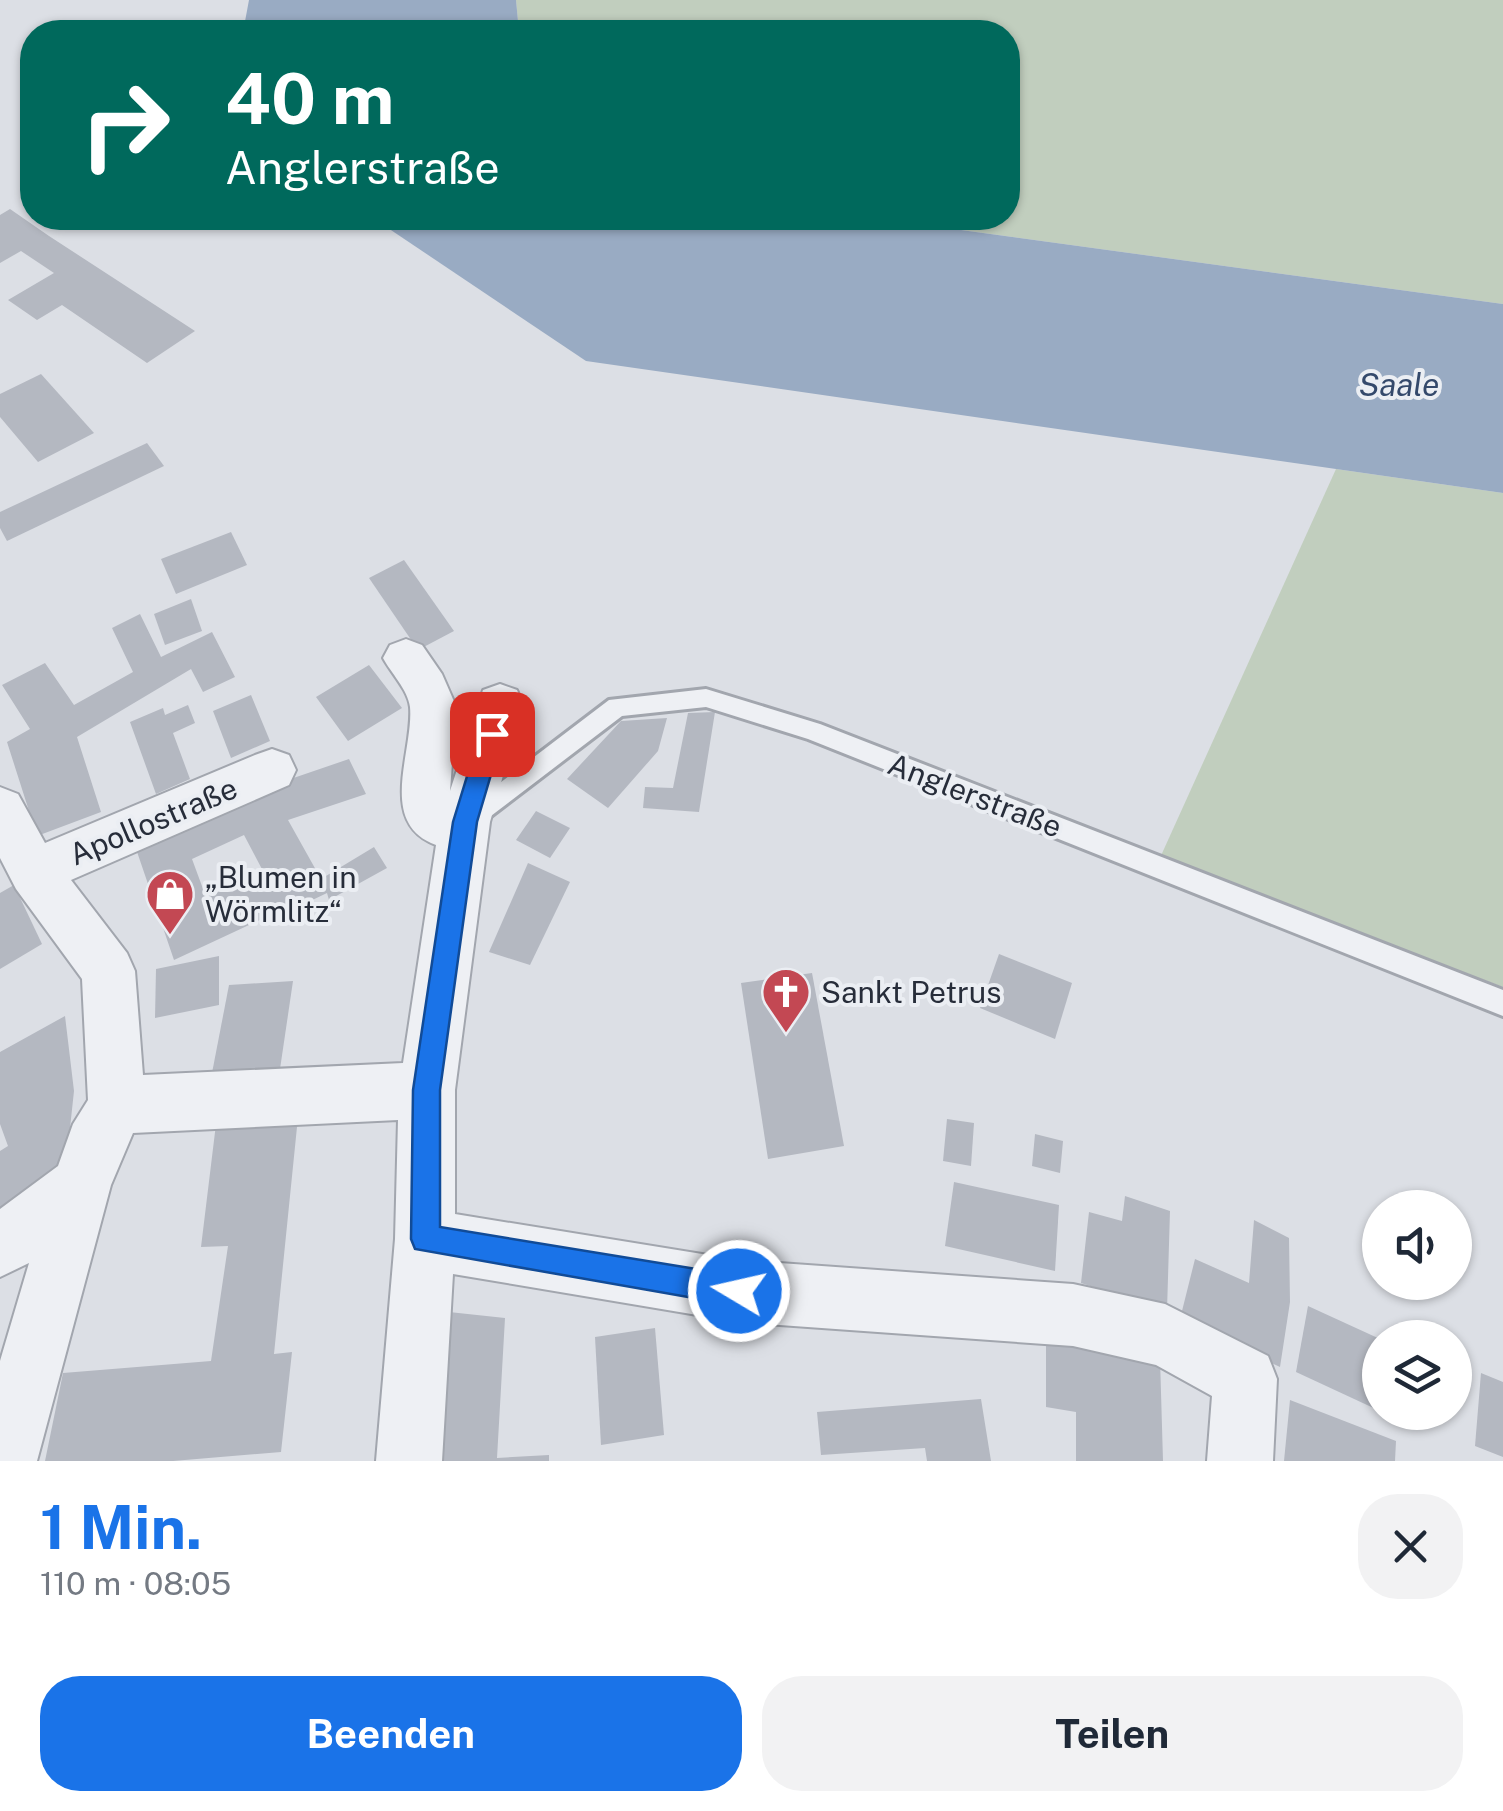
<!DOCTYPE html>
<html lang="de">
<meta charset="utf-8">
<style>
:root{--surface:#fff;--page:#f2f2f3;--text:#1f2937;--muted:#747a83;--accent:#1a73e8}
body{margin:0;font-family:"Public Sans",sans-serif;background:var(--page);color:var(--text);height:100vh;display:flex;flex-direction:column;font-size:38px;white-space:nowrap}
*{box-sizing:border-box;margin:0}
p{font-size:32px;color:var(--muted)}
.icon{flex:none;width:55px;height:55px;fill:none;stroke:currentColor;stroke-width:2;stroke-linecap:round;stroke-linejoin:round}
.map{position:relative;height:1461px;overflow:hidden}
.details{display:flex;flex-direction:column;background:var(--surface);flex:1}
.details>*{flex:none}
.banner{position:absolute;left:20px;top:20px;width:1000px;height:210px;border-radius:40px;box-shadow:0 2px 8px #0004;background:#00695c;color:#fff;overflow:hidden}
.fabs{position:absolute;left:1362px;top:1190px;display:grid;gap:20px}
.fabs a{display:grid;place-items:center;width:110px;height:110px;border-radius:50%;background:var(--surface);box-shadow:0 2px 8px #0004;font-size:50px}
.pin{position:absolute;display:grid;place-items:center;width:85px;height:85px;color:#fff;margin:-42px;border-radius:20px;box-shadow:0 5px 15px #0006}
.me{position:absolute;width:110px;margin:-55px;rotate:279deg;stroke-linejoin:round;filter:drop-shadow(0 0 8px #0008)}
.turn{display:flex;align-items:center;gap:35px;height:210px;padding:0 40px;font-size:45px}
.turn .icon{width:130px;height:130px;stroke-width:2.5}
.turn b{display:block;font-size:70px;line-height:85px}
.round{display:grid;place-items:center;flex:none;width:105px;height:105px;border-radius:40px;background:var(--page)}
.head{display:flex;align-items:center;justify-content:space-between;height:170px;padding:0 40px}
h1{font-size:60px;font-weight:700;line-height:75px;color:var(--accent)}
.primary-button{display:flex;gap:20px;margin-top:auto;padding:20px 40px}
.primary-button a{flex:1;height:115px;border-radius:40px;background:var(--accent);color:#fff;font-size:40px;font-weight:700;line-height:115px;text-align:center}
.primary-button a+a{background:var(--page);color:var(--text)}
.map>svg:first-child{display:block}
</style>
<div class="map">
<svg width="1503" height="1461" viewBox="0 0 1503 1461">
<rect width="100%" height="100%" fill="#dcdfe5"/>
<g fill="#c1cebe">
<polygon points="516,0 1503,0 1503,304 873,218 1008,218 1008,32 519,32"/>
<polygon points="1336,469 1503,493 1503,987 1159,860"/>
</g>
<g fill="#99abc3">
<polygon points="249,0 516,0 519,32 243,32"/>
<polygon points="373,218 873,218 1503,304 1503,493 586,361"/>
</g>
<g fill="#b4b8c1" fill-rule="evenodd">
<polygon points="10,209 49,236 195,331 147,363 62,305 37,320 8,300 54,273 21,251 0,263 0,215"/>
<polygon points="41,374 94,433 38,462 0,417 0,394"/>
<polygon points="147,443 164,466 7,541 0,528 0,512"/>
<polygon points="231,532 247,565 176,594 161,559"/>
<polygon points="404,560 454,631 418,650 369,578"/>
<polygon points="191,599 202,631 165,645 154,614"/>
<polygon points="140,614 161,657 212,632 235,677 203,692 191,669 77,737 101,812 37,836 7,742 30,729 2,685 45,663 74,705 133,672 112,628"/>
<polygon points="369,665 402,708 348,741 316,697"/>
<polygon points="251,695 270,741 231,758 213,711"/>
<polygon points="188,705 195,723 173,733 190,779 156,794 130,722 163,708 165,715"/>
<polygon points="715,712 699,812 643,808 645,787 673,788 688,713"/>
<polygon points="667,718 658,751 608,808 567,779 621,721"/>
<path d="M349,759l17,35 -78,26 33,59 53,-32 13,21 -58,32 -2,-7 -48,23 -2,-4 -103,48 -40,-117 139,-58zM244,835l19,36 -57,26 -14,-38z"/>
<polygon points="536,811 570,828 550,858 516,840"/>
<polygon points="528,863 570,882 530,965 489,952"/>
<polygon points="14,885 42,944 0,969 0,893"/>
<polygon points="999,954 1072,983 1055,1039 980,1008"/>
<polygon points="219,956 219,1005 155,1018 156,969"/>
<polygon points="812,973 844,1146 768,1159 741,983"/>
<polygon points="293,981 280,1069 212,1073 229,985"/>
<polygon points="65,1016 74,1091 66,1165 0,1213 0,1151 8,1146 0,1124 0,1052"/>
<polygon points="298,1117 274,1354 292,1352 281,1452 173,1461 45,1461 63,1373 211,1361 228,1246 201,1247 216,1124"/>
<polygon points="947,1119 974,1123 971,1166 943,1161"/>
<polygon points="1035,1134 1063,1141 1060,1173 1032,1166"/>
<polygon points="954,1182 1059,1205 1055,1271 945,1246"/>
<polygon points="1125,1196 1170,1211 1167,1311 1081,1283 1089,1212 1122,1221"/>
<polygon points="1254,1220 1289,1238 1290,1302 1280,1367 1180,1319 1195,1259 1249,1283"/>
<polygon points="1308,1306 1380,1339 1380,1411 1296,1372"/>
<polygon points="449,1312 505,1318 497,1458 549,1455 549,1461 439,1461"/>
<polygon points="655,1328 664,1435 601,1445 595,1337"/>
<polygon points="1046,1340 1160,1358 1163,1461 1076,1461 1076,1412 1046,1407"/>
<polygon points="1481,1373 1503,1382 1503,1457 1475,1446"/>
<polygon points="981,1399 991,1461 927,1461 925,1448 821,1455 817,1412"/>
<polygon points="1290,1400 1396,1441 1395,1461 1284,1461"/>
</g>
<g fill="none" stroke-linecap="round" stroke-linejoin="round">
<g stroke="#a2a6ae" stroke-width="6">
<polygon id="service" points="706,689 820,724 1503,990 1503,1016 808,739 706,707 622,716 483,822 475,825 467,822 463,815 467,808 609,700"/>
</g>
<g stroke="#a2a6ae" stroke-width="4">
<path id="minor" d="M406,639l16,6 20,29 14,32 -6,85 33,-101 17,-6 17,6 6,14 -33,118 -35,268v124l284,46 334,24 92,20 103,52 9,23 -4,82h-66l5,-65 -56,-31 -83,-19 -334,-24 -286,-48 -11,187h-66l19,-222 3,-119 -265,13 -22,52 -74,276h-37v-100l29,-98 -29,14v-68l58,-43 15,-42 15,-24 -6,-121 -66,-90 -16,-31v-71l18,7 27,49 210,-88 17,-6 17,6 7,15 -7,15 -218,95 56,73 8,18 8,104 260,-12 33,-218c-60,-22 -22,-94 -26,-138 -2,-17 -19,-34 -27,-49l7,-13z"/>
</g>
<use href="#service" fill="#eef0f4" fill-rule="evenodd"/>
<use href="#minor" fill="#eef0f4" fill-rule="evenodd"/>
</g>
<polygon fill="#1a73e8" stroke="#114b97" stroke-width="2.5" points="492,724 500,727 503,734 477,822 440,1090 440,1227 739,1276 749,1281 754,1291 749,1302 739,1306 415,1249 411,1239 413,1090 453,822 480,734 483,727"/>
<defs>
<g id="shop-pin" transform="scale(2.5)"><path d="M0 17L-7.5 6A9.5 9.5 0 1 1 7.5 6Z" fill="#c34853" stroke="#ebeef3"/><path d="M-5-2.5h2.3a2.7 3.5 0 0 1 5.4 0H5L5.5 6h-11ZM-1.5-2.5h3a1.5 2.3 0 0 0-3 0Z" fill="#fff"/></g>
<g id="church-pin" transform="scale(2.5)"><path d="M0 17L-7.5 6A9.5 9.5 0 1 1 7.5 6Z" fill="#c34853" stroke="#ebeef3"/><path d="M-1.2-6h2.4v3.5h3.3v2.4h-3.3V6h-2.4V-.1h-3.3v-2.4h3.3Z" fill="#fff"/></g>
</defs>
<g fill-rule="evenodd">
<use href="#shop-pin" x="170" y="894"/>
<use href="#church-pin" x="786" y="992"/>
</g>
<g text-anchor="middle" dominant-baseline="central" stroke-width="8" stroke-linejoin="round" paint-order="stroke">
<g font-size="30" fill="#272d3a" stroke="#ebeef3">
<text transform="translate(975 795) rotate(21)">Anglerstraße</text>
<text transform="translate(153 821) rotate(-23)">Apollostraße</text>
</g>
<g font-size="30" fill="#272d3a" stroke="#ebeef3" text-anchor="start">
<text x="205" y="877">„Blumen in<tspan x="205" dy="34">Wörmlitz“</tspan></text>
<text x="821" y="992">Sankt Petrus</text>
</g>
<g font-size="32" font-style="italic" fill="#34496b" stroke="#ebeef3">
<text x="1399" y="384">Saale</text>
</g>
</g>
</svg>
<div class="fabs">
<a><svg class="icon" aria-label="sound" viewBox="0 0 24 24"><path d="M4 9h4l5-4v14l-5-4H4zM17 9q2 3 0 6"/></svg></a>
<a><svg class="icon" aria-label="layers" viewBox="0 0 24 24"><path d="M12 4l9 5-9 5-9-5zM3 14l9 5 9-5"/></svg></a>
</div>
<div class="pin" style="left:492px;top:734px;background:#d93025"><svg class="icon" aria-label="arrive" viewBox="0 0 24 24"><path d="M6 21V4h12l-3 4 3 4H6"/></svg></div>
<svg class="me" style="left:739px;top:1291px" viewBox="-20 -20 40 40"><circle r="17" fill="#1a73e8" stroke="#fff" stroke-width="3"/><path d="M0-11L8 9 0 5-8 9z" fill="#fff"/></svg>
<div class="banner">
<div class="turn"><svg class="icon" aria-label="right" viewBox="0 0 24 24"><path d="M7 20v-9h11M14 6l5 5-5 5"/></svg><div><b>40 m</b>Anglerstraße</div></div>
</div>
</div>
<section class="details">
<div class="head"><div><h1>1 Min.</h1><p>110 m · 08:05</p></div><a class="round"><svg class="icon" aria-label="close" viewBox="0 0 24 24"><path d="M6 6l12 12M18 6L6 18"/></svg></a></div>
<div class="primary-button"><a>Beenden</a><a>Teilen</a></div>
</section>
